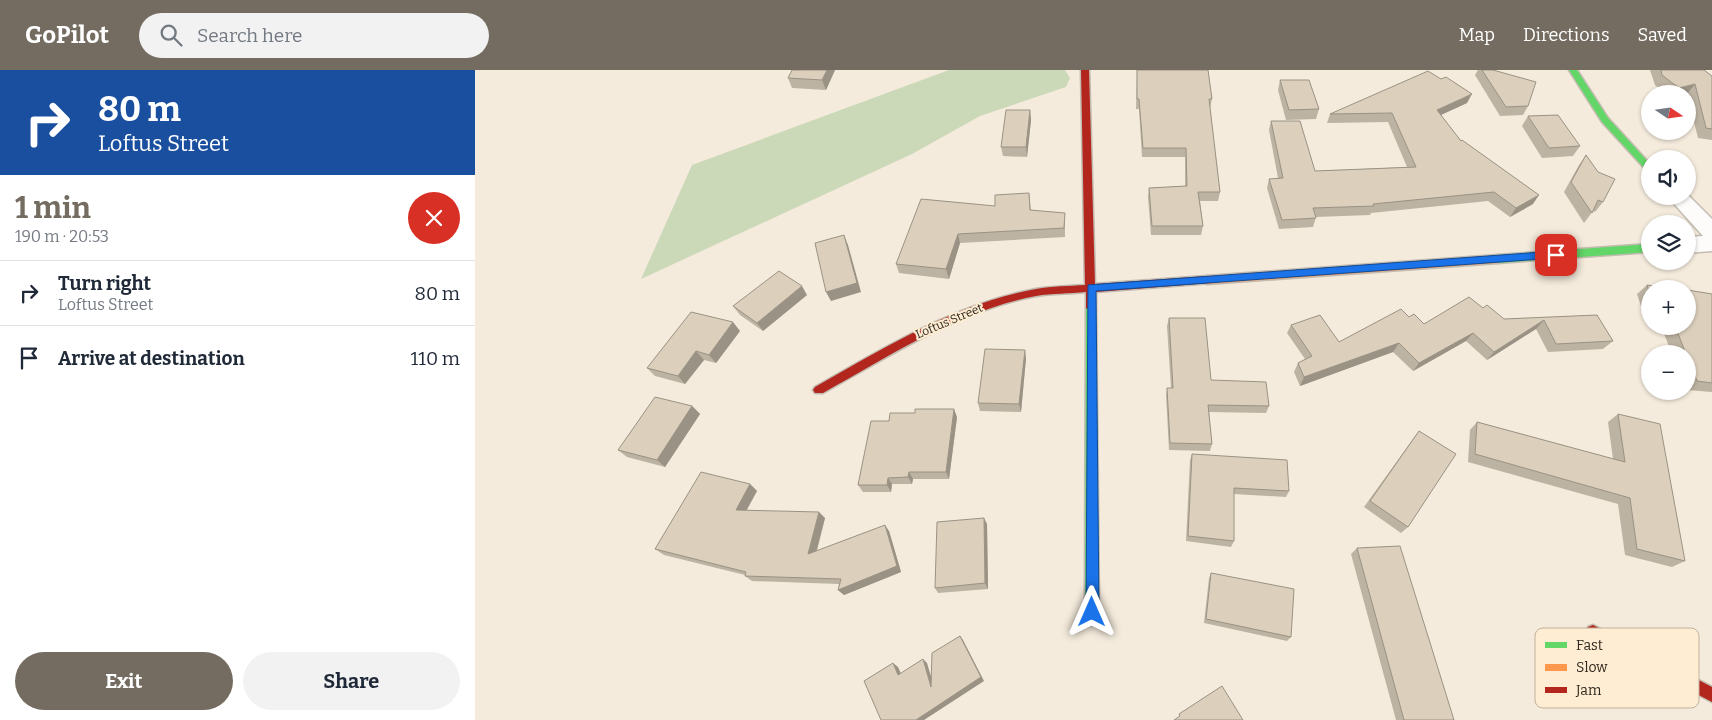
<!DOCTYPE html>
<meta charset="utf-8">
<style>
:root{--surface:#fff;--page:#f2f2f3;--text:#1f2937;--muted:#747a83;--line:#e0e1e3;--accent:#746c60}
body{margin:0;font-family:Bitter,serif;background:var(--page);color:var(--text);height:100vh;display:flex;flex-direction:column;font-size:19px;white-space:nowrap}
*{box-sizing:border-box;margin:0}
p{font-size:16px;color:var(--muted)}
.icon{flex:none;width:28px;height:28px;fill:none;stroke:currentColor;stroke-width:2;stroke-linecap:round;stroke-linejoin:round}
.map{position:relative;flex:1;overflow:hidden}
.panel{display:flex;flex-direction:column;background:var(--surface);width:475px}
.panel>*{flex:none}
.top-card{background:#1a4fa0;color:#fff;overflow:hidden}
.needle{width:32px;rotate:103deg}
.fabs{position:absolute;left:1166px;top:15px;display:grid;gap:10px}
.fabs a{display:grid;place-items:center;width:55px;height:55px;border-radius:50%;background:var(--surface);box-shadow:0 1px 4px #0004;font-size:25px}
.pin{position:absolute;display:grid;place-items:center;width:42px;height:42px;color:#fff;margin:-21px;border-radius:10px;box-shadow:0 2px 8px #0006}
.me{position:absolute;width:55px;margin:-28px;rotate:0deg;stroke-linejoin:round;filter:drop-shadow(0 0 4px #0008)}
.turn{display:flex;align-items:center;gap:18px;height:105px;padding:0 15px;font-size:22px}
.turn .icon{width:65px;height:65px;stroke-width:2.5}
.turn b{display:block;font-size:35px;line-height:42px}
.round{display:grid;place-items:center;flex:none;width:52px;height:52px;border-radius:26px;background:var(--page)}
.headline{display:flex;align-items:center;justify-content:space-between;height:85px;padding:0 15px}
h1{font-size:30px;font-weight:700;line-height:38px;color:var(--accent)}
.button{display:flex;gap:10px;margin-top:auto;padding:10px 15px}
.button a{flex:1;height:58px;border-radius:30px;background:var(--accent);color:#fff;font-size:20px;font-weight:700;line-height:58px;text-align:center}
.button a+a{background:var(--page);color:var(--text)}
ul{padding:0;list-style:none}
li{display:flex;align-items:center;gap:15px;height:65px;padding:0 15px;border-top:1px solid var(--line)}
li div{flex:1}
li b{display:block;font-size:19px}
li em{font-style:normal}
header{display:flex;align-items:center;gap:30px;box-sizing:border-box;height:70px;padding:0 25px;background:var(--accent);color:#fff}
header strong{font-size:24px}
nav{display:flex;gap:28px;margin-inline-start:auto;font-size:18px}
.search{width:350px;height:45px;background:var(--page);display:flex;align-items:center;gap:12px;box-sizing:border-box;padding:0 18px;border-radius:28px;color:var(--muted);font-size:19px}
main{display:flex;flex:1;min-height:0}
.map>svg:first-child{display:block}
</style>
<header>
<strong>GoPilot</strong>
<div class="search"><svg class="icon" aria-label="search" viewBox="0 0 24 24"><circle cx="10" cy="10" r="6"/><path d="M15 15l6 6"/></svg>Search here</div>
<nav><a>Map</a><a>Directions</a><a>Saved</a></nav>
</header>
<main>
<section class="panel">
<div class="top-card">
<div class="turn"><svg class="icon" aria-label="right" viewBox="0 0 24 24"><path d="M7 20v-9h11M14 6l5 5-5 5"/></svg><div><b>80 m</b>Loftus Street</div></div>
</div>
<div class="headline"><div><h1>1 min</h1><p>190 m · 20:53</p></div><a class="round" style="background:#d93025;color:#fff"><svg class="icon" aria-label="close" viewBox="0 0 24 24"><path d="M6 6l12 12M18 6L6 18"/></svg></a></div>
<ul>
<li><svg class="icon" aria-label="right" viewBox="0 0 24 24"><path d="M7 20v-9h11M14 6l5 5-5 5"/></svg><div><b>Turn right</b><p>Loftus Street</p></div><em>80 m</em></li>
<li><svg class="icon" aria-label="arrive" viewBox="0 0 24 24"><path d="M6 21V4h12l-3 4 3 4H6"/></svg><div><b>Arrive at destination</b></div><em>110 m</em></li>
</ul>
<div class="button"><a>Exit</a><a>Share</a></div>
</section>
<div class="map">
<svg width="1237" height="650" viewBox="0 0 1237 650">
<rect width="100%" height="100%" fill="#f4ebdc"/>
<polygon fill="#ccd9b8" points="474,0 590,0 595,8 591,17 505,46 437,84 166,209 217,95"/>
<g fill="none" stroke-linecap="round" stroke-linejoin="round">
<g stroke="#c3bcb1" stroke-width="3">
<polygon id="street" points="1212,124 1237,149 1237,181 1212,183 1212,167 1228,166 1192,126 1212,126"/>
</g>
<g stroke="#c3bcb1" stroke-width="3">
<g id="fast">
<polygon points="1094,0 1102,0 1133,48 1175,94 1175,102 1172,101 1127,52"/>
<polygon points="1175,174 1175,182 1023,193 1018,189 1023,185"/>
<polygon points="616,234 621,238 624,542 622,547 617,549 612,547 610,542 611,238"/>
</g>
</g>
<g stroke="#c3bcb1" stroke-width="3">
<polygon id="slow" points="1023,185 1028,189 1023,193 732,214 727,210 732,206"/>
</g>
<g stroke="#c3bcb1" stroke-width="3">
<g id="jam">
<path d="M606,0h8l6,214 112,-8 4,1 1,3 -1,3 -115,9v16l-5,4 -5,-4v-16c-17,2 -34,1 -50,4 -78,15 -145,59 -213,97h-8l-2,-3 2,-3c71,-40 140,-83 221,-98 16,-3 33,-3 49,-4z"/>
<polygon points="1118,555 1237,617 1237,632 1113,567 1111,562 1113,557"/>
</g>
</g>
<use href="#street" fill="#fdfcfa" fill-rule="evenodd"/>
<use href="#fast" fill="#63d668" fill-rule="evenodd"/>
<use href="#slow" fill="#ff974d" fill-rule="evenodd"/>
<use href="#jam" fill="#b3261e" fill-rule="evenodd"/>
</g>
<g fill="#bdb3a2">
<polygon points="360,0 351,20 317,18 313,8"/>
<polygon points="662,0 733,0 737,29 735,38 745,122 743,131 725,131 728,156 726,165 676,165 673,127 674,118 710,116 710,87 667,87 664,39 661,39"/>
<polygon points="1003,0 1018,0 1053,36 1048,45 1025,46 1000,5"/>
<polygon points="1175,0 1229,0 1237,6 1237,70 1223,68 1212,24 1191,24 1180,15"/>
<polygon points="805,10 844,39 841,49 811,50 803,20"/>
<polygon points="992,33 966,45 986,71 1058,134 1035,147 1013,131 896,143 895,145 841,147 838,157 804,159 792,118 794,109 803,108 794,60 796,51 840,101 932,97 913,52 852,53 855,44"/>
<polygon points="555,40 556,50 552,87 528,86 526,77"/>
<polygon points="1053,46 1105,76 1098,86 1067,88 1047,56"/>
<polygon points="1111,85 1128,132 1120,142 1118,141 1109,153 1089,122 1104,95"/>
<polygon points="554,123 556,140 590,153 590,167 485,173 474,209 424,203 421,194 520,136"/>
<polygon points="1172,215 1175,219 1175,252 1171,251 1162,224"/>
<polygon points="1237,224 1237,322 1212,320 1212,284 1197,284 1186,256 1212,256"/>
<polygon points="332,225 288,261 265,245 258,236"/>
<polygon points="1008,238 1029,249 1122,245 1138,271 1128,279 1073,282 1061,259 1012,290 991,271 938,301 918,282 825,316 819,302 823,293 830,289 812,263 816,255 864,272 934,247 949,254"/>
<polygon points="694,248 736,310 794,336 791,343 734,342 737,374 735,381 694,380 691,325 692,318 696,318 692,256"/>
<polygon points="265,261 241,293 229,290 210,314 180,306 172,298"/>
<polygon points="551,288 546,342 505,341 503,333"/>
<polygon points="217,336 225,344 190,397 152,387 143,380"/>
<polygon points="1143,344 1210,491 1197,497 1150,485 1143,434 993,392 995,360 1002,352 1138,389 1133,352"/>
<polygon points="482,347 474,409 438,409 437,414 417,414 416,422 388,422 383,415 414,351"/>
<polygon points="944,361 933,457 926,463 889,437 938,369"/>
<polygon points="717,384 814,421 811,427 759,424 759,471 756,477 711,471 715,390"/>
<polygon points="275,414 282,421 272,440 350,448 342,481 414,461 426,502 369,525 363,520 364,514 277,511 270,506 270,505 189,485 180,479"/>
<polygon points="512,454 513,519 463,523 460,518"/>
<polygon points="882,478 979,650 921,650 876,484"/>
<polygon points="736,503 816,567 812,571 729,553 734,508"/>
</g>
<g fill="#9a9284">
<polygon points="352,0 360,0 351,20 347,10"/>
<polygon points="1220,14 1212,24 1200,24 1204,18"/>
<polygon points="997,24 992,33 957,49 962,40"/>
<polygon points="555,40 556,50 552,87 551,77"/>
<polygon points="1064,125 1058,134 1035,147 1041,138"/>
<polygon points="483,164 485,173 474,209 471,199"/>
<polygon points="369,165 373,175 386,222 356,231 351,222"/>
<polygon points="327,216 332,225 288,261 282,253"/>
<polygon points="1069,250 1061,259 1012,290 1019,282"/>
<polygon points="258,252 265,261 241,293 234,285"/>
<polygon points="998,263 991,271 938,301 944,293"/>
<polygon points="924,273 918,282 825,316 829,307"/>
<polygon points="550,280 551,288 546,342 544,334"/>
<polygon points="221,281 229,290 210,314 203,306"/>
<polygon points="217,336 225,344 190,397 182,390"/>
<polygon points="479,339 482,347 474,409 471,402"/>
<polygon points="434,402 438,409 437,414 433,407"/>
<polygon points="413,408 417,414 416,422 412,415"/>
<polygon points="275,414 282,421 268,446 261,440"/>
<polygon points="344,442 350,448 339,490 333,484"/>
<polygon points="509,448 512,454 513,519 510,513"/>
<polygon points="410,455 414,461 426,502 369,525 363,520"/>
<polygon points="485,566 488,570 509,611 449,650 441,650"/>
<polygon points="448,589 452,593 460,620 456,617"/>
<polygon points="418,593 423,597 428,608 423,605"/>
</g>
<g fill="#dcd0bc" stroke="#9a9284">
<polygon points="317,0 352,0 347,10 313,8"/>
<polygon points="662,0 733,0 737,29 734,29 745,122 723,122 728,156 677,156 674,118 712,116 711,78 668,78 664,29 662,29"/>
<polygon points="1007,0 1018,0 1061,12 1053,36 1031,37"/>
<polygon points="1186,0 1229,0 1237,6 1237,59 1231,58 1220,14 1204,18 1187,5"/>
<polygon points="953,1 966,9 971,7 997,24 962,40 986,71 987,70 1064,125 1041,138 1019,122 898,134 899,136 838,138 841,148 807,150 794,109 808,108 796,51 825,51 840,101 941,97 917,43 855,44"/>
<polygon points="805,10 834,10 844,39 814,40"/>
<polygon points="531,40 555,40 551,77 526,77"/>
<polygon points="1083,45 1105,76 1074,78 1053,46"/>
<polygon points="1111,85 1123,102 1140,109 1128,132 1123,130 1117,143 1096,112"/>
<polygon points="554,123 555,140 590,143 589,158 483,164 471,199 421,194 446,129 520,136 520,125"/>
<polygon points="369,165 382,213 351,222 340,173"/>
<polygon points="304,201 327,216 282,253 258,236"/>
<polygon points="1172,215 1201,219 1175,219 1175,224"/>
<polygon points="1212,220 1237,224 1237,313 1222,311 1212,287 1212,284 1211,284 1200,256 1212,256"/>
<polygon points="994,227 1008,238 1012,235 1029,249 1122,245 1138,271 1081,274 1069,250 1019,282 998,263 944,293 924,273 829,307 823,293 837,286 816,255 845,245 864,272 926,239 934,247 939,244 949,254"/>
<polygon points="216,242 258,252 234,285 221,281 203,306 172,298"/>
<polygon points="694,248 730,248 736,310 791,312 794,336 733,335 737,374 695,373 692,318 698,318"/>
<polygon points="510,279 550,280 544,334 503,333"/>
<polygon points="180,327 217,336 182,390 143,380"/>
<polygon points="440,339 479,339 471,402 434,402 433,407 413,408 412,415 383,415 396,351 414,351 415,343 440,343"/>
<polygon points="1143,344 1185,354 1210,491 1162,479 1155,428 1000,384 1002,352 1150,392"/>
<polygon points="944,361 981,384 933,457 895,431"/>
<polygon points="717,384 812,390 814,421 759,418 759,471 713,466"/>
<polygon points="226,402 275,414 261,440 344,442 333,484 410,455 422,496 363,520 366,509 270,506 271,502 180,479"/>
<polygon points="509,448 510,513 460,518 462,452"/>
<polygon points="925,476 979,650 929,650 882,478"/>
<polygon points="736,503 819,519 816,567 731,549"/>
<polygon points="485,566 506,607 441,650 406,650 389,611 418,593 423,605 448,589 456,617 457,583"/>
<polygon points="747,616 768,650 699,650 705,646 704,644"/>
</g>
<polygon fill="#1a73e8" stroke="#114b97" points="1081,181 1086,185 1081,188 621,221 624,542 622,547 617,549 613,547 611,542 613,215"/>
<g text-anchor="middle" dominant-baseline="central" stroke-width="4" stroke-linejoin="round" paint-order="stroke">
<g font-size="12" fill="#2f281e" stroke="#feedd2">
<text transform="translate(474 251) rotate(-23)">Loftus Street</text>
</g>
</g>
<rect x="1060" y="558" width="164" height="80" rx="8" fill="#feedd2" stroke="#c0b29c" stroke-width="1"/>
<rect x="1070" y="572" width="22" height="6" fill="#63d668"/>
<rect x="1070" y="594" width="22" height="7" fill="#ff974d"/>
<rect x="1070" y="617" width="22" height="6" fill="#b3261e"/>
<g font-size="14" fill="#2f281e">
<text x="1101" y="580">Fast</text>
<text x="1101" y="602">Slow</text>
<text x="1101" y="625">Jam</text>
</g>
</svg>
<div class="fabs">
<a><svg class="needle" viewBox="-14 -14 28 28"><path d="M0-13l5 13h-10z" fill="#e53935"/><path d="M0 13l5-13h-10z" fill="#747a83"/></svg></a>
<a><svg class="icon" aria-label="sound" viewBox="0 0 24 24"><path d="M4 9h4l5-4v14l-5-4H4zM17 9q2 3 0 6"/></svg></a>
<a><svg class="icon" aria-label="layers" viewBox="0 0 24 24"><path d="M12 4l9 5-9 5-9-5zM3 14l9 5 9-5"/></svg></a>
<a>+</a>
<a>−</a>
</div>
<div class="pin" style="left:1081px;top:185px;background:#d93025"><svg class="icon" aria-label="arrive" viewBox="0 0 24 24"><path d="M6 21V4h12l-3 4 3 4H6"/></svg></div>
<svg class="me" style="left:617px;top:542px" viewBox="-20 -20 40 40"><path d="M0-17L14 15 0 8-14 15z" fill="#1a73e8" stroke="#fff" stroke-width="4"/></svg>
</div>
</main>
